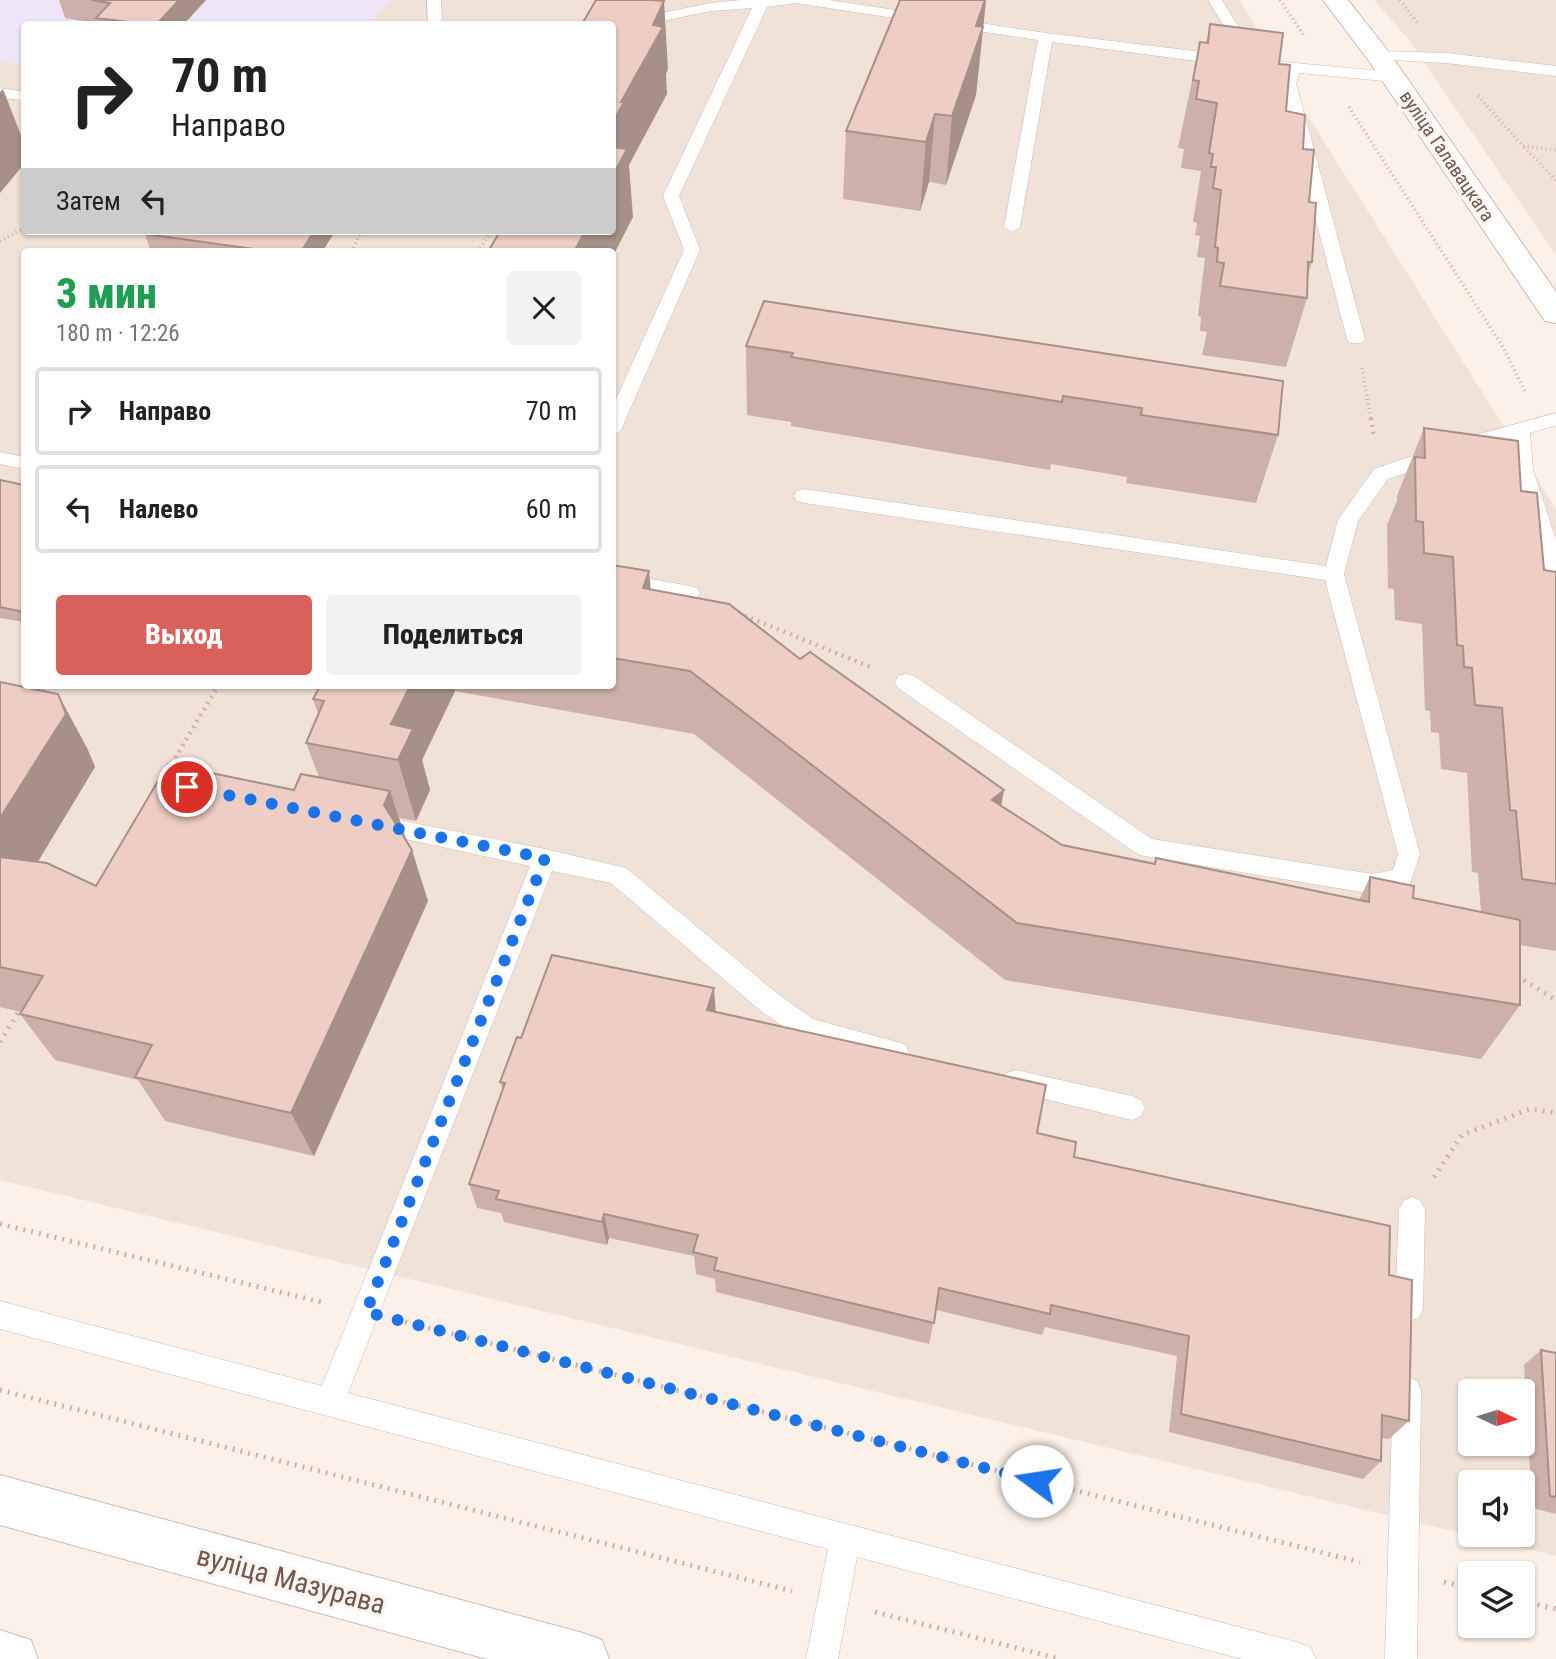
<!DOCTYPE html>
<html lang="ru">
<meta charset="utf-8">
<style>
:root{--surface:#fff;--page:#f2f2f2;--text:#222;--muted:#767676;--line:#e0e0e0;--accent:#d8625b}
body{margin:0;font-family:"Roboto Condensed",sans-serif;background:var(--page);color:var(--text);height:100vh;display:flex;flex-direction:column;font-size:26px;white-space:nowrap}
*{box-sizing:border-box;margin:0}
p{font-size:23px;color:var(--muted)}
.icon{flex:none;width:38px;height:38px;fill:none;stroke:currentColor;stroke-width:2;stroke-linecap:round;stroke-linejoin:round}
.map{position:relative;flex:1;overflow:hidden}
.panel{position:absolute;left:21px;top:248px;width:595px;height:441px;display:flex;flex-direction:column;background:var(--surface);border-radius:7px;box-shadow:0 2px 5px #0004}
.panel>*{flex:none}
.banner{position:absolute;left:21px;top:21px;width:595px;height:214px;border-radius:7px;box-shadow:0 2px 5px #0004;background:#fff;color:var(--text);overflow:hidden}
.needle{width:46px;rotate:94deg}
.controls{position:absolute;left:1458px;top:1379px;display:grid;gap:14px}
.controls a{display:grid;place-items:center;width:77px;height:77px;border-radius:7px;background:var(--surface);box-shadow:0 2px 5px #0004;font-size:35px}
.pin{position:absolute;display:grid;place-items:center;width:60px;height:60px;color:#fff;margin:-30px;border:4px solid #fff;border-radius:50%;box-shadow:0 2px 7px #0007}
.me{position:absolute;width:77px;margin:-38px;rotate:284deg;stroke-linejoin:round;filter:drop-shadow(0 0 5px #0008)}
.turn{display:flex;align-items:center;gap:24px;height:147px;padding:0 35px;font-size:32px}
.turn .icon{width:91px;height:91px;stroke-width:2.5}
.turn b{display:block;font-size:49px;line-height:60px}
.then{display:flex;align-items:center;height:66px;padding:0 35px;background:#0003;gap:14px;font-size:26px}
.round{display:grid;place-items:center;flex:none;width:74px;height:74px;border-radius:7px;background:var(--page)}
.head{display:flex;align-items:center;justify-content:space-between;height:119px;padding:0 35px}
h1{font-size:42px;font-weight:800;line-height:52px;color:#1e9e55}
.action{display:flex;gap:14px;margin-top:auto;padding:14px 35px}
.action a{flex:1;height:80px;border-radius:7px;background:var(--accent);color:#fff;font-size:28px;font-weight:800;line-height:80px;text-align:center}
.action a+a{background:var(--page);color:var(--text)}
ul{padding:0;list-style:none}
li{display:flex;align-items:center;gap:21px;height:88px;margin:0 14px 10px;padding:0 21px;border:4px solid var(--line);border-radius:7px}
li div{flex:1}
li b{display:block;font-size:26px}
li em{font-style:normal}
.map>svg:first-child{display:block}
</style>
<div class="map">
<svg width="1556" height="1659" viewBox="0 0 1556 1659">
<rect width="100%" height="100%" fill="#fbf1e9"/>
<g fill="#f1e2d8" fill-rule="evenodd">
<path d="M0,0h1240l59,102 257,407v1047l-1556,-376zM24,24h588v207h-588zM24,252h588v434h-588zM1470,1391h52v53h-52zM1470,1482h52v53h-52z"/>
<polygon points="1374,0 1556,0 1556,255 1408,39"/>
</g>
<polygon fill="#eee6f7" points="0,0 390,0 370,24 24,24 24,65 0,61"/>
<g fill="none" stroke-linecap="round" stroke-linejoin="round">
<g stroke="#cebab3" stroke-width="1">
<g id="lane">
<polygon points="427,0 441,0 442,24 428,24"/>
<polygon points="741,0 829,0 1046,33 1227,55 1235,60 1227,65 1052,42 1020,227 1012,232 1004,227 1038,40 796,3 767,7 679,196 700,250 621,430 612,436 612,408 684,250 663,196 752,8 710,11 663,21 612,45 612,35 653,15 710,3"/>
<polygon points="1208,0 1222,0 1253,51 1251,54 1241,54"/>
<polygon points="1379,51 1446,53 1556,66 1556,76 1446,63 1374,59 1371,56"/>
<polygon points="1261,60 1394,72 1402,77 1394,82 1300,73 1296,83 1365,339 1362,343 1350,343 1347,339 1280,83 1285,72 1256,68 1253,65"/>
<polygon points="0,88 24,92 24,100 0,98"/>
<polygon points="1556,413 1556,425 1530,433 1533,470 1556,540 1556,577 1549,575 1546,570 1513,470 1511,438 1388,479 1358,521 1344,574 1420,854 1410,884 1373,894 1139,855 898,688 895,682 898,676 906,674 914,676 1152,839 1373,874 1393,870 1398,854 1325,580 804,503 797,501 794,496 797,491 804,489 1326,566 1338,520 1374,469 1469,437"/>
<polygon points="0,452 24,457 24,469 0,464"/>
<polygon points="612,572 690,586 697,588 700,593 697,598 690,600 612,586"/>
<polygon points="372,815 545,849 626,868 779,995 813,1019 897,1042 906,1045 909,1053 906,1061 897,1064 797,1036 761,1011 611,883 552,871 348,1393 1300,1643 1311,1648 1316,1659 1242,1659 857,1557 838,1659 806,1659 828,1549 0,1329 0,1301 322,1386 530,866 364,830 361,824 364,818"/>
<polygon points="1016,1070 1132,1096 1141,1100 1145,1108 1141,1116 1132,1120 1016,1092 1007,1089 1003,1081 1007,1073"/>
<polygon points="1412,1197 1421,1201 1425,1210 1423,1308 1419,1318 1409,1321 1399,1318 1395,1308 1399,1210 1403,1201"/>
<polygon points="1407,1377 1417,1381 1421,1391 1417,1659 1385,1659 1393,1391 1397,1381"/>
</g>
</g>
<g stroke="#d0b9b1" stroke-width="2">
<g id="secondary">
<polygon points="1323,0 1348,0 1388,51 1556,292 1556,323 1545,321 1369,61"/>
<polygon points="0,1475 583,1633 602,1640 609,1659 487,1659 0,1525"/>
<polygon points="0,1630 31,1640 38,1659 0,1659"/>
</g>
</g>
<g stroke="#d2b0a6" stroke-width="3.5" stroke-dasharray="1 3.5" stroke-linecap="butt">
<polyline points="1280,0 1305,37"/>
<polyline points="1400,0 1419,25"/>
<polyline points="1478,96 1523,146 1556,150"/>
<polyline points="1349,107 1503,347 1526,394"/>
<polyline points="1524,147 1556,180"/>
<polyline points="0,241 24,228"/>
<polyline points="352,252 361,231"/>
<polyline points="478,252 491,231"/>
<polyline points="1362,368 1371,420"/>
</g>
<g stroke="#d2b0a6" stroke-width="4.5" stroke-dasharray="2 5" stroke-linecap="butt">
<polyline points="1371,418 1374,439"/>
<polyline points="738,613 873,668"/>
<polyline points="168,770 218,686"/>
</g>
<g stroke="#d2b0a6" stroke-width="5" stroke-dasharray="2 6" stroke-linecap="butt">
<polyline points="1517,976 1556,1000"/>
<polyline points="0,1042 19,1011"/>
<polyline points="1434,1177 1462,1135 1530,1109 1556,1113"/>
<polyline points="0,1224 325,1303"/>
<polyline points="405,1322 1360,1562"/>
<polyline points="0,1390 792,1591"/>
<polyline points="1444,1582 1470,1588"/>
<polyline points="1522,1601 1556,1609"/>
<polyline points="875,1612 1060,1659"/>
</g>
<use href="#lane" fill="#fff" fill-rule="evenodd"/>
<use href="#secondary" fill="#fff" fill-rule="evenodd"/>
</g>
<g fill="#ccb0a9">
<polygon points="59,0 206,0 184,24 98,24 97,23 65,18"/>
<polygon points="986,0 976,95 946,185 929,182 920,211 843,199 846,131"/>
<polygon points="1210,24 1279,64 1286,111 1303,149 1309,202 1312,262 1307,279 1307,298 1286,367 1202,355 1207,332 1200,331 1201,317 1198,316 1205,258 1197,257 1200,236 1195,235 1197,223 1193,222 1201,171 1181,168 1184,149 1178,148 1200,42 1206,42"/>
<polygon points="147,231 335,231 322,252 151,252 145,234"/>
<polygon points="764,301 1278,435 1256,503 1126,483 1127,477 1051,464 1050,470 791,426 791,422 747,415 746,346"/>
<polygon points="1424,428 1521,491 1544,570 1556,572 1556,951 1520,945 1520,1005 1481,1059 1005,980 694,734 455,691 422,760 430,790 416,821 399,818 428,901 314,1156 165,1121 138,1080 55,1060 20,1014 21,1012 0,1007 0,682 87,748 95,767 38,862 96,886 319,777 306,743 318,714 313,699 320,686 612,686 612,565 651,590 800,659 1001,806 1062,845 1154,863 1156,858 1359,900 1370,877 1413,898 1481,912 1478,873 1472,872 1467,773 1441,769 1439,733 1431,732 1430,711 1425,710 1422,624 1395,620 1394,589 1388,588 1387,525 1397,501 1397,496"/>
<polygon points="0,480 24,485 24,622 0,618"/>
<polygon points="715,1012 1037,1133 1074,1157 1389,1275 1409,1421 1389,1439 1382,1438 1381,1461 1363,1479 1169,1432 1177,1356 1045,1327 1042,1335 936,1310 929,1344 716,1292 715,1279 696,1274 694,1256 609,1238 607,1245 504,1222 501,1213 477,1208 469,1184 503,1090 500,1082 521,1038"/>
<polygon points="1541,1350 1556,1353 1556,1514 1532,1508 1524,1365"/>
</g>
<g fill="#a69089">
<polygon points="179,0 206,0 184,24 157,24"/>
<polygon points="986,0 976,95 946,185 952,116 976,26"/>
<polygon points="664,1 668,69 666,74 667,94 629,165 633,217 612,258 612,252 574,252 585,231 612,231 612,124 653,25"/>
<polygon points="3,89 24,143 24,164 0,193 0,92"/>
<polygon points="935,114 929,182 920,211 926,142"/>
<polygon points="314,231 335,231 322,252 301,252"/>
<polygon points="649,571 655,635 643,588"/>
<polygon points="410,686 454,686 455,691 422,760 430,790 416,821 398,760 391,724"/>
<polygon points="58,694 87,748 95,767 12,904 0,886 0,818"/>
<polygon points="1004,790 993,850 992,800"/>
<polygon points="390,791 407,843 384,805"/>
<polygon points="412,850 428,901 314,1156 291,1113"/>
<polygon points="714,988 716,1015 707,1010"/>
<polygon points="604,1214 609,1238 607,1245 602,1222"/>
</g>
<g fill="#edcdc4" stroke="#a69089" stroke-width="2">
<polygon points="91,0 179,0 157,24 144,24 96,18 110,3"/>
<polygon points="596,0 652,0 664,1 653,25 663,27 621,102 624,102 612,124 612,24 582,24"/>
<polygon points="900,0 985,0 976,26 983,27 952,116 935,114 926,142 846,131"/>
<polygon points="1210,24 1283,33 1279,64 1290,65 1286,111 1305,115 1303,149 1314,150 1309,202 1316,203 1312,262 1308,262 1307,298 1220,286 1224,263 1217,262 1218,248 1215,247 1221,190 1213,188 1216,167 1211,167 1213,154 1209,153 1217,103 1196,99 1199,81 1193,80 1200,42 1208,43"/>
<polygon points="612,147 627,149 612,177"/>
<polygon points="147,231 314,231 301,252 277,252 145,234"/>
<polygon points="500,231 585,231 574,252 488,252"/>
<polygon points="764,301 1283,381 1278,435 1141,415 1142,408 1063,396 1062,402 791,357 793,353 746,346"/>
<polygon points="1424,428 1518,441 1521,491 1537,493 1544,570 1556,572 1556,884 1522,879 1516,811 1510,810 1502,708 1475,705 1472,668 1464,667 1463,646 1457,645 1453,557 1424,553 1423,522 1416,521 1415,457 1425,458"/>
<polygon points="0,480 24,485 24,612 0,607"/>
<polygon points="612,565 649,571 643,588 729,604 800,659 810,652 1004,790 992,800 1062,845 1155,864 1156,858 1369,902 1370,877 1414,886 1413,898 1520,920 1520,1005 1017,923 690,671 612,658"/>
<polygon points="0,682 58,694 66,714 0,818"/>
<polygon points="320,686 410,686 391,724 413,729 398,760 306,743 324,701 313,699"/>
<polygon points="168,764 294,790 301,774 390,791 384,805 412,850 291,1113 135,1077 152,1045 20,1014 43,976 0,967 0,857 47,863 96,886"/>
<polygon points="552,955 714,988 707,1010 1046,1085 1037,1133 1076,1142 1074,1157 1390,1226 1389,1275 1412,1280 1409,1421 1382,1415 1381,1461 1181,1414 1189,1336 1051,1305 1050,1314 939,1288 934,1323 714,1270 717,1258 693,1252 698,1235 604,1214 602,1222 496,1199 499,1191 469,1184 505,1083 500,1082 517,1037 521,1038"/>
<polygon points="1541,1350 1556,1353 1556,1497 1550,1496"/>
</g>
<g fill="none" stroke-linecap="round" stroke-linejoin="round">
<polyline stroke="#1a73e8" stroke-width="12" stroke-dasharray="0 21.6" points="187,787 545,858 366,1312 1037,1481"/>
</g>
<g text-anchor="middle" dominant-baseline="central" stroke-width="7" stroke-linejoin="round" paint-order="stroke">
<g font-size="19" fill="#73564f" stroke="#fdf6f0">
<text transform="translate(1447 156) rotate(56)">вуліца Галавацкага</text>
</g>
<g font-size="28" fill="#73564f" stroke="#fdf6f0">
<text transform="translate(291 1580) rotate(15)">вуліца Мазурава</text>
</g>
</g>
</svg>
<div class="controls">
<a><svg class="needle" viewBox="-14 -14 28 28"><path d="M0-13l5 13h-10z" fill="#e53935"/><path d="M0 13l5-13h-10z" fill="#767676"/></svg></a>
<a><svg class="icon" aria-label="sound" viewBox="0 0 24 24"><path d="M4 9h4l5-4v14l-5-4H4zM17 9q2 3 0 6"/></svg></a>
<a><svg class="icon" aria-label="layers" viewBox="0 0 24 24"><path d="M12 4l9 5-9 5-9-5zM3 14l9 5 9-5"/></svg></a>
</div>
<div class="pin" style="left:187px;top:787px;background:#d93025"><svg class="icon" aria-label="arrive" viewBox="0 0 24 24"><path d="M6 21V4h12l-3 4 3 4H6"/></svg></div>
<svg class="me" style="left:1037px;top:1481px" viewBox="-20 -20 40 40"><circle r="19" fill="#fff"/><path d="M0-13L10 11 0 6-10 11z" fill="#1a73e8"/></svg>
<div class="banner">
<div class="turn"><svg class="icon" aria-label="right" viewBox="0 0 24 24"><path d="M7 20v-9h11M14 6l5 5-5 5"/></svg><div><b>70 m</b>Направо</div></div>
<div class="then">Затем<svg class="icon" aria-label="left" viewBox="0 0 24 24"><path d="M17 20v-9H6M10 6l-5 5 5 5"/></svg></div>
</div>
<section class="panel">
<div class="head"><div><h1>3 мин</h1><p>180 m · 12:26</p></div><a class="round"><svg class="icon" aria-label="close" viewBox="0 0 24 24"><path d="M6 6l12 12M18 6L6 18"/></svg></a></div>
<ul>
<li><svg class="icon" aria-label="right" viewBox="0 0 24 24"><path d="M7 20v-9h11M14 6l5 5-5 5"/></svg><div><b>Направо</b></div><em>70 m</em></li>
<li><svg class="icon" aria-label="left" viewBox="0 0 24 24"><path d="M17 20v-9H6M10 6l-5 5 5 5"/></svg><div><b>Налево</b></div><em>60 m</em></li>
</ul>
<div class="action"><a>Выход</a><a>Поделиться</a></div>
</section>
</div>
